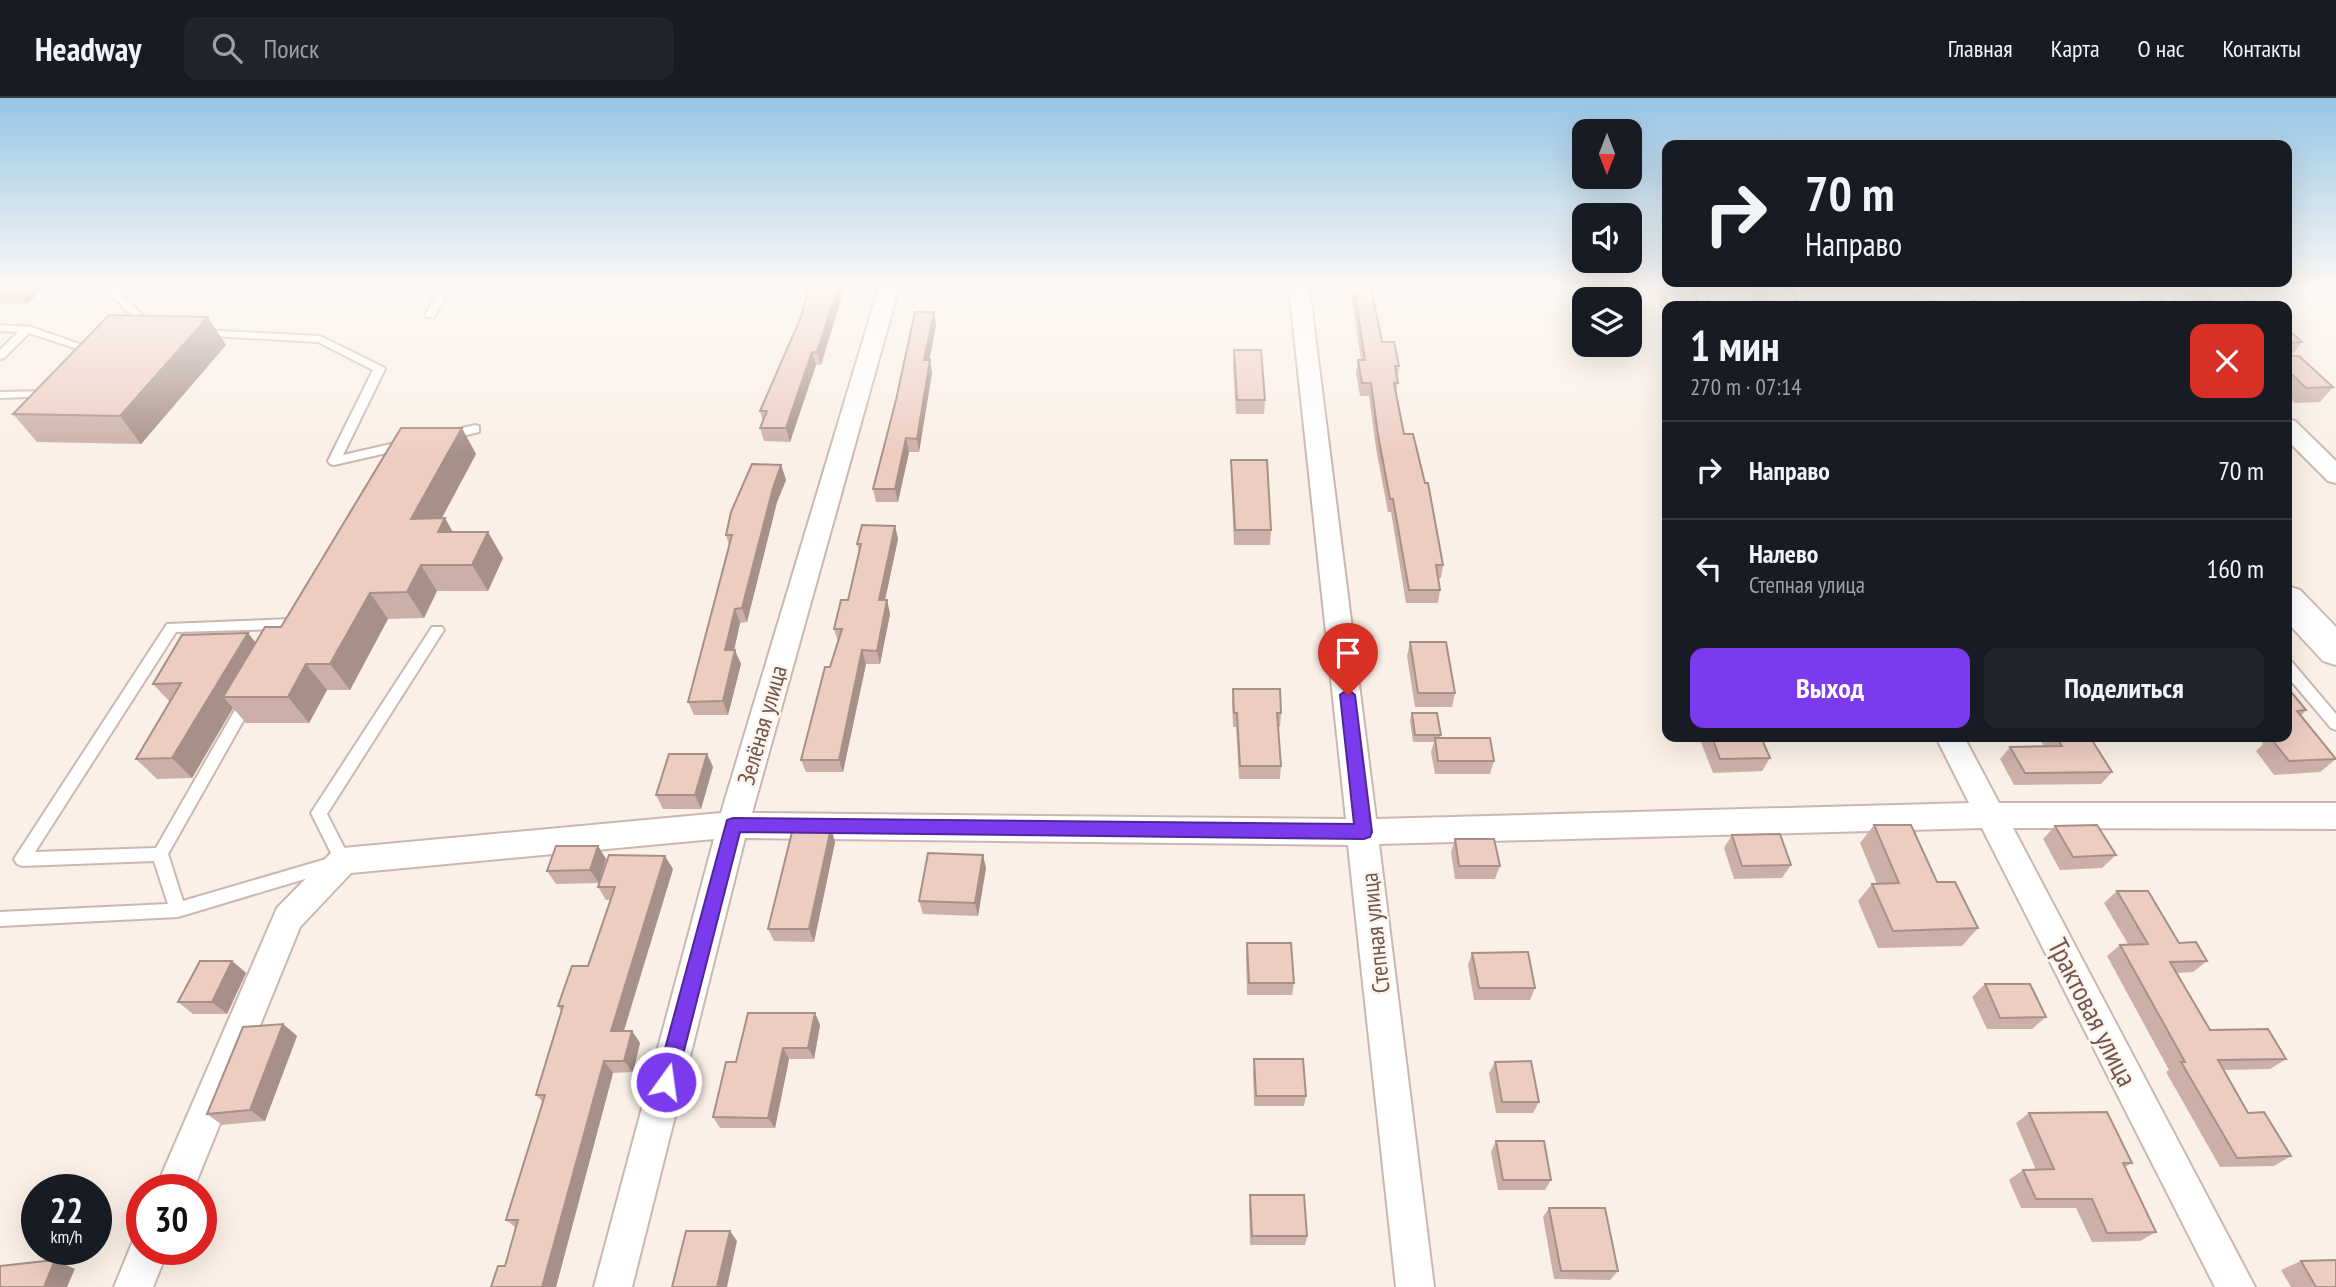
<!DOCTYPE html>
<html lang="ru">
<meta charset="utf-8">
<style>
:root{--surface:#171b24;--page:#20242c;--text:#f1f3f6;--muted:#9ea1a6;--line:#363941;--accent:#7c3aed}
body{margin:0;font-family:"PT Sans Narrow",sans-serif;background:var(--page);color:var(--text);height:100vh;display:flex;flex-direction:column;font-size:26px;white-space:nowrap}
*{box-sizing:border-box;margin:0}
p{font-size:23px;color:var(--muted)}
.icon{flex:none;width:38px;height:38px;fill:none;stroke:currentColor;stroke-width:2;stroke-linecap:round;stroke-linejoin:round}
.map{position:relative;flex:1;overflow:hidden}
.details{position:absolute;left:1662px;top:203px;width:630px;height:441px;display:flex;flex-direction:column;background:var(--surface);border-radius:14px;box-shadow:0 7px 28px #0002}
.details>*{flex:none}
.hud{position:absolute;left:1662px;top:42px;width:630px;height:147px;border-radius:14px;box-shadow:0 7px 28px #0002;background:#171b24;color:var(--text);overflow:hidden}
.needle{width:46px;rotate:180deg}
.tools{position:absolute;left:1572px;top:21px;display:grid;gap:14px}
.tools a{display:grid;place-items:center;width:70px;height:70px;border-radius:14px;background:var(--surface);box-shadow:0 7px 28px #0002;font-size:35px}
.speed{position:absolute;left:21px;top:1076px;display:flex;gap:14px;font-size:35px;font-weight:700;text-align:center}
.speed>*{display:grid;place-content:center;width:91px;height:91px;border-radius:50%;background:var(--surface);box-shadow:0 7px 28px #0002;line-height:1}
.speed small{font-size:18px;font-weight:400}
.speed .limit{border:10px solid #d22;background:#fff;color:#111}
.pin{position:absolute;display:grid;place-items:center;width:60px;height:60px;color:#fff;margin:-72px -30px;border-radius:50% 50% 50% 0;rotate:-45deg;box-shadow:0 0 7px #0007}
.pin .icon{rotate:45deg}
.me{position:absolute;width:77px;margin:-38px;rotate:14deg;stroke-linejoin:round;filter:drop-shadow(0 0 5px #0008)}
.turn{display:flex;align-items:center;gap:24px;height:147px;padding:0 28px;font-size:32px}
.turn .icon{width:91px;height:91px;stroke-width:2.5}
.turn b{display:block;font-size:49px;line-height:60px}
.round{display:grid;place-items:center;flex:none;width:74px;height:74px;border-radius:14px;background:var(--page)}
.overview{display:flex;align-items:center;justify-content:space-between;height:119px;padding:0 28px}
h1{font-size:42px;font-weight:700;line-height:52px}
.cta{display:flex;gap:14px;margin-top:auto;padding:14px 28px}
.cta a{flex:1;height:80px;border-radius:14px;background:var(--accent);color:#fff;font-size:28px;font-weight:700;line-height:80px;text-align:center}
.cta a+a{background:var(--page);color:var(--text)}
ul{padding:0;list-style:none}
li{display:flex;align-items:center;gap:21px;height:98px;padding:0 28px;border-top:2px solid var(--line)}
li div{flex:1}
li b{display:block;font-size:26px}
li em{font-style:normal}
header{display:flex;align-items:center;gap:42px;box-sizing:border-box;height:98px;padding:0 35px;background:var(--surface);border-bottom:2px solid var(--line)}
header strong{font-size:33px}
nav{display:flex;gap:38px;margin-inline-start:auto;font-size:24px}
.search{width:490px;height:63px;background:var(--page);display:flex;align-items:center;gap:18px;box-sizing:border-box;padding:0 24px;border-radius:14px;color:var(--muted);font-size:26px}
.map>svg:first-child{display:block}
</style>
<header>
<strong>Headway</strong>
<div class="search"><svg class="icon" aria-label="search" viewBox="0 0 24 24"><circle cx="10" cy="10" r="6"/><path d="M15 15l6 6"/></svg>Поиск</div>
<nav><a>Главная</a><a>Карта</a><a>О нас</a><a>Контакты</a></nav>
</header>
<div class="map">
<svg width="2336" height="1189" viewBox="0 0 2336 1189">
<rect width="100%" height="100%" fill="#faf0e7"/>
<g fill="none" stroke-linecap="round" stroke-linejoin="round">
<g stroke="#cbb7af" stroke-width="4">
<g id="service">
<polygon points="103,189 114,189 154,228 154,232 146,232"/>
<polygon points="441,189 451,189 434,219 426,219 425,217"/>
<polygon points="2154,189 2164,189 2179,208 2169,208"/>
<polygon points="0,227 31,229 96,252 92,258 84,258 84,253 29,235 4,260 0,261 0,252 18,234 0,233"/>
<polygon points="200,232 320,238 383,269 385,271 343,357 404,343 410,347 404,351 334,367 330,366 328,363 373,272 318,244 196,237 196,233"/>
<polygon points="50,293 54,294 54,298 0,300 0,294"/>
<polygon points="475,327 479,328 479,334 445,342 439,338 441,335"/>
<polygon points="292,521 299,526 293,536 283,536 282,531 176,534 35,754 156,750 243,598 253,598 255,602 168,756 183,803 333,759 311,715 432,529 442,529 444,532 442,535 327,716 351,763 348,768 178,819 0,828 0,814 168,806 154,763 22,768 17,766 14,761 167,526"/>
<polygon points="2287,563 2292,564 2336,616 2336,632 2331,630 2287,578"/>
</g>
</g>
<g stroke="#cbb7af" stroke-width="4">
<g id="minor">
<polygon points="879,189 899,189 752,715 1346,721 1289,189 1309,189 1376,721 1969,705 1936,639 1964,639 1999,705 2336,705 2336,731 2013,730 2255,1189 2215,1189 1982,730 1379,746 1434,1189 1396,1189 1348,747 745,740 632,1189 594,1189 714,741 351,775 300,829 193,1092 155,1092 277,810 332,754 343,750 721,715"/>
<polygon points="1703,189 1723,189 1733,208 1713,208"/>
<polygon points="1908,189 1938,189 1978,204 1981,208 1952,208 1911,193"/>
<polygon points="2112,189 2132,189 2139,199 2151,208 2125,208"/>
<polygon points="2287,321 2295,323 2336,363 2336,385 2328,383 2287,342"/>
<polygon points="142,1136 142,1152 168,1152 153,1189 114,1189 135,1138"/>
</g>
</g>
<g stroke="#cfb9af" stroke-width="4">
<g id="secondary">
<polygon points="1981,189 2011,189 2027,208 1997,208"/>
<polygon points="2287,488 2300,492 2336,529 2336,567 2323,563 2287,524"/>
</g>
</g>
<use href="#service" fill="#fff" fill-rule="evenodd"/>
<use href="#minor" fill="#fff" fill-rule="evenodd"/>
<use href="#secondary" fill="#fff" fill-rule="evenodd"/>
</g>
<g fill="#ccb0a7">
<polygon points="0,189 45,189 27,206 0,206"/>
<polygon points="809,189 821,267 816,267 790,344 764,343 760,330 763,323 760,313 801,219"/>
<polygon points="1353,189 1382,244 1399,268 1396,298 1404,336 1443,467 1441,480 1438,480 1440,492 1438,505 1406,505 1391,414 1388,414 1376,350 1369,298 1360,298 1356,275 1358,262 1361,262 1352,201"/>
<polygon points="1653,189 1692,189 1700,208 1668,208 1668,252 1661,234 1666,221"/>
<polygon points="1746,189 1789,189 1800,208 1758,208"/>
<polygon points="2180,189 2236,189 2254,208 2197,208"/>
<polygon points="936,227 929,262 932,275 919,354 909,354 898,404 876,404 873,391"/>
<polygon points="2287,231 2302,244 2292,257 2287,258"/>
<polygon points="226,247 141,346 37,344 13,316"/>
<polygon points="1234,252 1265,302 1264,316 1236,316 1233,267"/>
<polygon points="2287,258 2333,289 2320,304 2295,305 2287,297"/>
<polygon points="476,356 441,420 453,434 503,460 488,493 437,493 424,520 388,521 350,592 327,592 309,625 246,625 233,610 192,680 157,681 136,661 170,604 153,586 255,545 281,529"/>
<polygon points="1231,362 1271,432 1270,447 1234,447 1231,376"/>
<polygon points="781,367 786,382 777,404 747,524 740,525 734,552 741,566 728,617 694,617 688,604 729,447 726,437"/>
<polygon points="895,428 898,441 885,502 887,502 890,516 880,566 866,566 843,674 806,674 801,662 838,544 834,531 848,502 859,455 857,446"/>
<polygon points="1410,544 1455,595 1452,609 1415,609 1407,558"/>
<polygon points="2287,589 2306,612 2301,618 2336,661 2320,674 2274,677 2256,653 2263,646 2257,639 2287,639"/>
<polygon points="1233,591 1281,615 1280,629 1278,629 1281,668 1280,681 1239,681 1236,629 1233,629 1232,605"/>
<polygon points="1412,615 1441,637 1440,640 1494,663 1490,676 1435,676 1431,654 1434,644 1413,644 1410,622"/>
<polygon points="1699,639 1761,639 1770,660 1762,673 1713,675"/>
<polygon points="2043,639 2090,639 2112,674 2101,686 2014,687 2000,661 2010,649 2044,648 2040,642"/>
<polygon points="707,656 713,669 701,711 663,711 656,697"/>
<polygon points="1874,727 1937,784 1978,830 1962,848 1878,850 1858,803 1872,786 1877,786 1860,745"/>
<polygon points="2055,728 2116,757 2102,770 2060,772 2043,741"/>
<polygon points="831,730 835,744 814,844 774,843 768,831"/>
<polygon points="1732,737 1791,767 1782,780 1734,781 1724,750"/>
<polygon points="1455,741 1500,768 1495,781 1455,781 1451,754"/>
<polygon points="598,748 606,761 599,785 556,786 547,773"/>
<polygon points="986,770 978,818 923,816 919,803"/>
<polygon points="673,771 624,933 632,933 640,945 633,974 613,975 556,1189 491,1189 505,1168 516,1130 506,1122 543,1004 536,997 561,913 558,908 588,868 611,802 606,802 598,789"/>
<polygon points="2117,793 2179,845 2207,863 2193,874 2176,875 2210,932 2286,961 2270,971 2224,972 2248,1015 2291,1058 2274,1068 2220,1069 2166,974 2169,972 2107,858 2120,847 2128,846 2104,805"/>
<polygon points="1247,845 1294,885 1292,897 1247,897 1246,858"/>
<polygon points="1472,855 1535,890 1530,902 1474,902 1468,867"/>
<polygon points="232,863 246,875 227,916 193,916 178,904"/>
<polygon points="1985,886 2046,919 2032,931 1987,931 1972,899"/>
<polygon points="815,915 820,927 814,961 789,961 775,1030 720,1030 713,1019 736,964"/>
<polygon points="283,926 297,938 265,1023 222,1027 207,1016"/>
<polygon points="1254,961 1306,998 1304,1008 1254,1008 1253,973"/>
<polygon points="1495,964 1539,1004 1533,1015 1496,1015 1489,975"/>
<polygon points="2029,1015 2132,1065 2125,1069 2156,1134 2140,1143 2092,1144 2076,1110 2021,1110 2009,1082 2023,1072 2036,1072 2016,1025"/>
<polygon points="1496,1043 1551,1082 1545,1092 1498,1092 1491,1054"/>
<polygon points="1250,1097 1307,1138 1305,1147 1250,1147 1249,1106"/>
<polygon points="1549,1110 1618,1173 1610,1182 1554,1181 1543,1119"/>
<polygon points="2301,1163 2336,1189 2291,1189 2281,1172"/>
</g>
<g fill="#a69088">
<polygon points="14,189 45,189 27,206"/>
<polygon points="838,189 845,189 821,267 817,254"/>
<polygon points="934,214 936,227 927,275 924,262"/>
<polygon points="208,219 226,247 141,346 120,318"/>
<polygon points="812,254 816,267 790,344 786,330"/>
<polygon points="930,262 932,275 919,354 917,341"/>
<polygon points="462,330 476,356 427,448 411,421"/>
<polygon points="906,340 909,354 898,404 895,391"/>
<polygon points="781,367 786,382 777,404 747,524 742,510 773,390"/>
<polygon points="445,420 460,447 438,434"/>
<polygon points="895,428 898,441 882,516 879,502"/>
<polygon points="488,434 503,460 488,493 472,467"/>
<polygon points="421,467 437,493 424,520 407,494"/>
<polygon points="370,495 388,521 350,592 330,566"/>
<polygon points="887,502 890,516 880,566 877,553"/>
<polygon points="735,511 740,525 731,566 725,552"/>
<polygon points="248,535 265,556 223,599 233,610 192,680 172,660"/>
<polygon points="735,552 741,566 728,617 723,603"/>
<polygon points="862,552 866,566 843,674 839,662"/>
<polygon points="306,566 327,592 309,625 288,599"/>
<polygon points="707,656 713,669 701,711 695,697"/>
<polygon points="831,730 835,744 814,844 809,831"/>
<polygon points="598,748 606,761 599,785 590,772"/>
<polygon points="983,757 986,770 978,818 975,805"/>
<polygon points="665,758 673,771 620,945 611,933"/>
<polygon points="232,863 246,875 227,916 212,904"/>
<polygon points="815,915 820,927 814,961 808,950"/>
<polygon points="283,926 297,938 265,1023 250,1012"/>
<polygon points="632,933 640,945 633,974 624,963"/>
<polygon points="783,950 789,961 775,1030 768,1020"/>
<polygon points="604,963 613,975 556,1189 542,1189"/>
<polygon points="730,1133 737,1143 727,1189 717,1189"/>
<polygon points="55,1162 75,1171 67,1189 44,1189"/>
</g>
<g fill="#edcdc2" stroke="#a69088" stroke-width="2">
<polygon points="809,189 838,189 817,254 812,254 786,330 760,330 767,313 760,313 801,219"/>
<polygon points="1354,189 1371,189 1382,244 1394,244 1399,268 1395,268 1398,285 1394,285 1404,336 1413,336 1425,385 1428,385 1443,467 1436,467 1440,492 1409,492 1393,401 1390,401 1378,337 1371,285 1362,285 1358,262 1365,262"/>
<polygon points="1662,189 1692,189 1700,208 1670,208"/>
<polygon points="1760,189 1789,189 1800,208 1772,208"/>
<polygon points="2201,189 2236,189 2254,208 2218,208"/>
<polygon points="915,214 934,214 924,262 930,262 917,341 906,340 895,391 873,391 896,302"/>
<polygon points="109,217 208,219 120,318 13,316"/>
<polygon points="2287,231 2302,244 2287,245"/>
<polygon points="1234,252 1261,252 1265,302 1237,302"/>
<polygon points="2287,258 2299,258 2333,289 2306,290 2287,272"/>
<polygon points="401,330 462,330 411,421 445,420 438,434 488,434 472,467 421,467 407,494 370,495 330,566 306,566 288,599 223,599 265,529 281,529"/>
<polygon points="1231,362 1267,362 1271,432 1235,432"/>
<polygon points="752,366 781,367 773,390 742,510 735,511 725,552 735,552 723,603 688,604 732,437 726,437 731,414"/>
<polygon points="862,427 895,428 879,502 887,502 877,553 862,552 839,662 801,662 825,569 830,569 842,531 834,531 841,502 848,502 861,446 857,446"/>
<polygon points="248,535 172,660 136,661 181,585 153,586 182,537"/>
<polygon points="1410,544 1446,544 1455,595 1418,595"/>
<polygon points="2287,589 2306,612 2297,613 2336,661 2289,663 2270,639 2287,639"/>
<polygon points="1233,591 1280,591 1281,615 1277,615 1281,668 1240,668 1237,615 1234,615"/>
<polygon points="1412,615 1437,615 1441,637 1415,637"/>
<polygon points="1712,639 1761,639 1770,660 1720,661"/>
<polygon points="2056,639 2090,639 2112,674 2025,675 2010,649 2062,648"/>
<polygon points="1435,640 1490,640 1494,663 1438,663"/>
<polygon points="669,656 707,656 695,697 656,697"/>
<polygon points="1874,727 1911,727 1937,784 1955,784 1978,830 1893,833 1872,786 1899,785"/>
<polygon points="2097,727 2116,757 2073,759 2055,728"/>
<polygon points="793,730 831,730 809,831 768,831"/>
<polygon points="1780,736 1791,767 1742,768 1732,737"/>
<polygon points="1455,741 1494,741 1500,768 1459,768"/>
<polygon points="556,748 598,748 590,772 547,773"/>
<polygon points="928,755 983,757 975,805 919,803"/>
<polygon points="609,757 665,758 611,933 632,933 624,963 604,963 542,1189 491,1189 498,1168 505,1168 518,1122 506,1122 545,997 536,997 563,908 558,908 572,868 588,868 615,789 598,789"/>
<polygon points="2117,793 2148,793 2179,845 2196,844 2207,863 2170,864 2210,932 2268,931 2286,961 2218,962 2248,1015 2264,1014 2291,1058 2237,1060 2181,964 2185,964 2120,847 2148,846"/>
<polygon points="1247,845 1291,845 1294,885 1249,885"/>
<polygon points="1528,854 1535,890 1479,890 1472,855"/>
<polygon points="200,863 232,863 212,904 178,904"/>
<polygon points="1985,886 2030,886 2046,919 2000,920"/>
<polygon points="748,915 815,915 808,950 783,950 768,1020 713,1019 726,964 736,964"/>
<polygon points="283,926 250,1012 207,1016 243,929"/>
<polygon points="1254,961 1303,961 1306,998 1256,998"/>
<polygon points="1531,963 1539,1004 1502,1004 1495,964"/>
<polygon points="2107,1014 2132,1065 2123,1065 2156,1134 2107,1135 2092,1101 2036,1101 2023,1072 2054,1071 2029,1015"/>
<polygon points="1496,1043 1544,1043 1551,1082 1503,1082"/>
<polygon points="1250,1097 1304,1097 1307,1138 1252,1138"/>
<polygon points="1549,1110 1605,1110 1618,1173 1561,1173"/>
<polygon points="686,1133 730,1133 717,1189 672,1189"/>
<polygon points="55,1162 44,1189 0,1189 0,1168"/>
<polygon points="2336,1162 2336,1189 2316,1189 2301,1163"/>
</g>
<linearGradient id="sky" x2="0" y2="1"><stop stop-color="#97c6e6"/><stop offset="0.53" stop-color="#fdf8f4"/><stop offset="1" stop-color="#fdf8f4" stop-opacity="0"/></linearGradient>
<rect width="2336" height="356" fill="url(#sky)"/>
<polygon fill="#7c3aed" stroke="#51269a" stroke-width="2" points="1348,591 1355,597 1372,734 1370,739 1364,741 740,734 676,984 673,990 666,993 659,990 656,984 727,722 733,720 1354,726 1340,597"/>
<g text-anchor="middle" dominant-baseline="central" stroke-width="5" stroke-linejoin="round" paint-order="stroke">
<g font-size="24" fill="#71564e" stroke="#fdf5ed">
<text transform="translate(762 627) rotate(-74)">Зелёная улица</text>
<text transform="translate(1375 835) rotate(-96)">Степная улица</text>
</g>
<g font-size="28" fill="#71564e" stroke="#fdf5ed">
<text transform="translate(2093 914) rotate(63)">Трактовая улица</text>
</g>
</g>
</svg>
<div class="tools">
<a><svg class="needle" viewBox="-14 -14 28 28"><path d="M0-13l5 13h-10z" fill="#e53935"/><path d="M0 13l5-13h-10z" fill="#9ea1a6"/></svg></a>
<a><svg class="icon" aria-label="sound" viewBox="0 0 24 24"><path d="M4 9h4l5-4v14l-5-4H4zM17 9q2 3 0 6"/></svg></a>
<a><svg class="icon" aria-label="layers" viewBox="0 0 24 24"><path d="M12 4l9 5-9 5-9-5zM3 14l9 5 9-5"/></svg></a>
</div>
<div class="speed"><div>22<small>km/h</small></div><div class="limit">30</div></div>
<div class="pin" style="left:1348px;top:597px;background:#d93025"><svg class="icon" aria-label="arrive" viewBox="0 0 24 24"><path d="M6 21V4h12l-3 4 3 4H6"/></svg></div>
<svg class="me" style="left:666px;top:984px" viewBox="-20 -20 40 40"><circle r="17" fill="#7c3aed" stroke="#fff" stroke-width="3"/><path d="M0-11L8 9 0 5-8 9z" fill="#fff"/></svg>
<div class="hud">
<div class="turn"><svg class="icon" aria-label="right" viewBox="0 0 24 24"><path d="M7 20v-9h11M14 6l5 5-5 5"/></svg><div><b>70 m</b>Направо</div></div>
</div>
<section class="details">
<div class="overview"><div><h1>1 мин</h1><p>270 m · 07:14</p></div><a class="round" style="background:#d93025;color:#fff"><svg class="icon" aria-label="close" viewBox="0 0 24 24"><path d="M6 6l12 12M18 6L6 18"/></svg></a></div>
<ul>
<li><svg class="icon" aria-label="right" viewBox="0 0 24 24"><path d="M7 20v-9h11M14 6l5 5-5 5"/></svg><div><b>Направо</b></div><em>70 m</em></li>
<li><svg class="icon" aria-label="left" viewBox="0 0 24 24"><path d="M17 20v-9H6M10 6l-5 5 5 5"/></svg><div><b>Налево</b><p>Степная улица</p></div><em>160 m</em></li>
</ul>
<div class="cta"><a>Выход</a><a>Поделиться</a></div>
</section>
</div>
